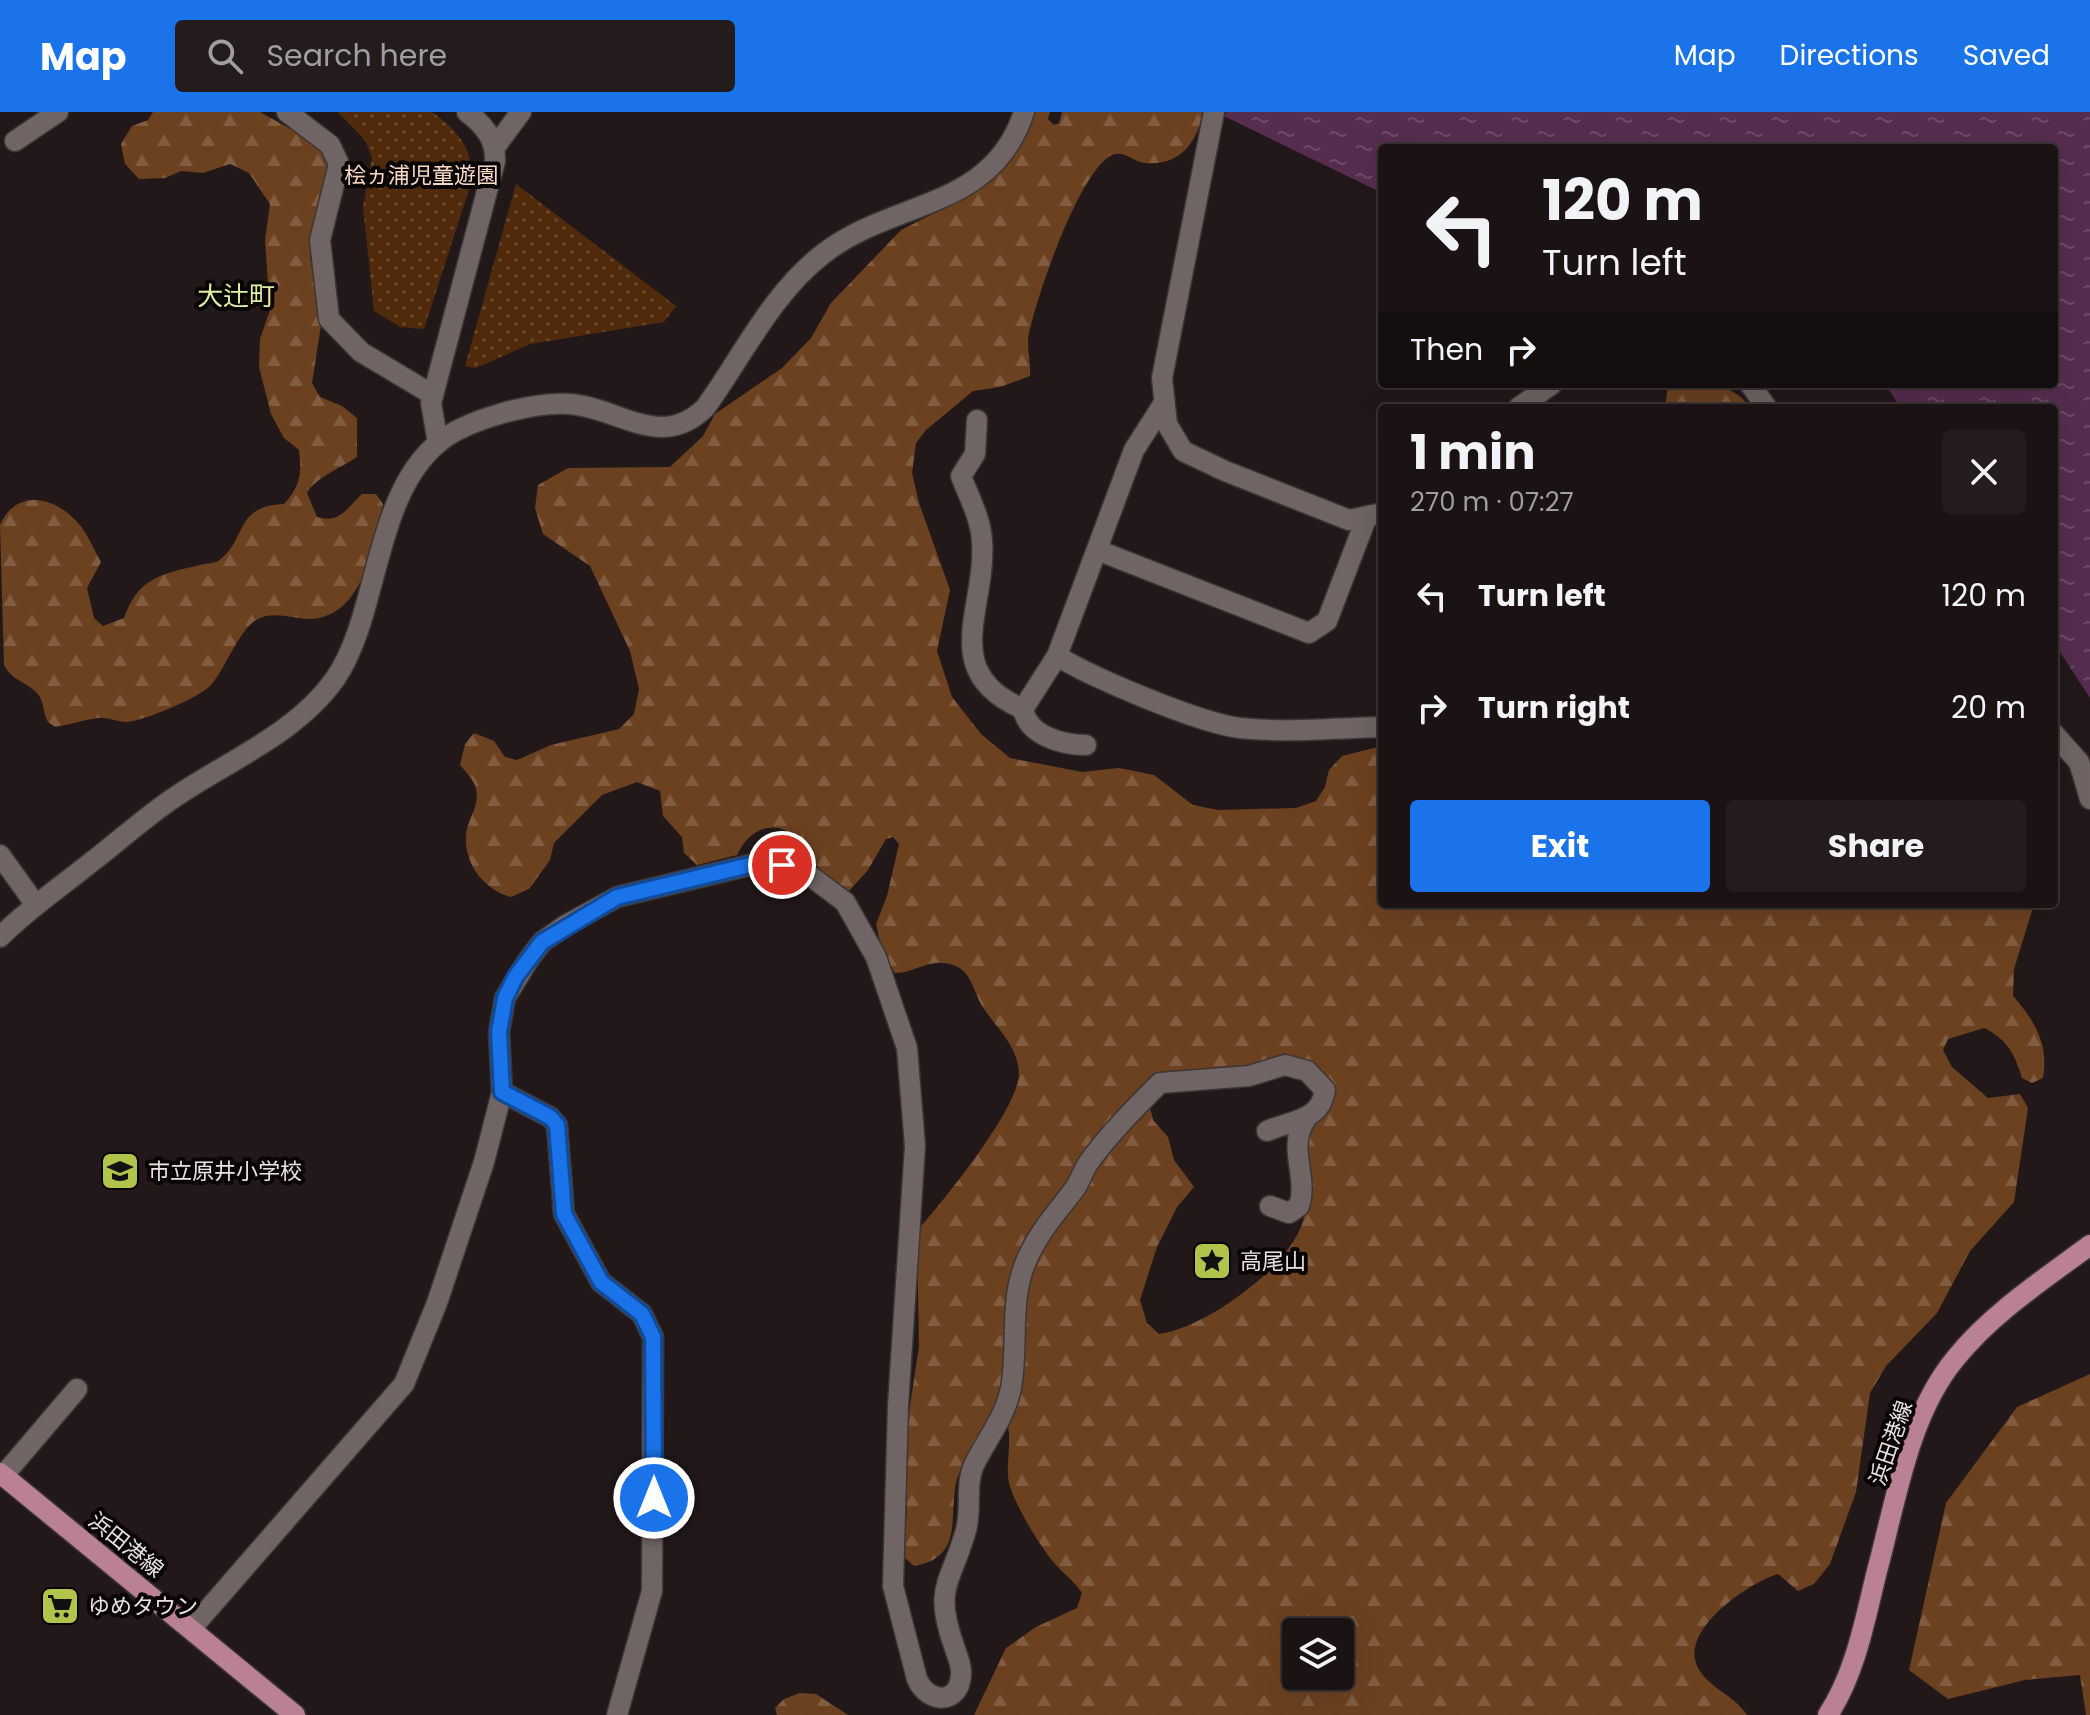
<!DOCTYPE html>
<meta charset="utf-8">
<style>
:root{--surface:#1a1213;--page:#231b1c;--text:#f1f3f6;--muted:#9f9ea0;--line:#383233;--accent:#1a73e8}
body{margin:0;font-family:Poppins,"Noto Sans JP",sans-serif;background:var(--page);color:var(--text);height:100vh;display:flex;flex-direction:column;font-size:30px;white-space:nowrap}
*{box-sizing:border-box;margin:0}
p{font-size:26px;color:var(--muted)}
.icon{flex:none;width:44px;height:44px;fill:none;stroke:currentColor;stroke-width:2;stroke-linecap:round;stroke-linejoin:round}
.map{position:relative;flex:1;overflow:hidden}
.drawer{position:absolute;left:1378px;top:292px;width:680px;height:504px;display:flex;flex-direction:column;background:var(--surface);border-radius:8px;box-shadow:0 8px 32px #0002,0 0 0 2px var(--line)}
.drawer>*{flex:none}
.top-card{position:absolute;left:1378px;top:32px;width:680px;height:244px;border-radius:8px;box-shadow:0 8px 32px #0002,0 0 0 2px var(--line);background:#1a1213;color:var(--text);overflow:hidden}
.tools{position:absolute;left:1282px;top:1506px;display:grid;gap:16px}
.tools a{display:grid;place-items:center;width:72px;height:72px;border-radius:8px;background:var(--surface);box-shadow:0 8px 32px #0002,0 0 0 2px var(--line);font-size:40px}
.pin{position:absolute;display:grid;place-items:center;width:68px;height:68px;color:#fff;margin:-34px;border:4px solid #fff;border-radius:50%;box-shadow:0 2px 8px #0007}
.me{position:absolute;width:88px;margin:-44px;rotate:0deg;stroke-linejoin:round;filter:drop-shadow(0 0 6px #0008)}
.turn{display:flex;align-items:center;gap:28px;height:168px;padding:0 32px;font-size:36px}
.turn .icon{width:104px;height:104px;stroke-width:2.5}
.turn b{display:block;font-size:56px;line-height:68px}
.then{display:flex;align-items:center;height:76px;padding:0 32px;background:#0003;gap:16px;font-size:30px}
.round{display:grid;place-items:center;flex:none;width:84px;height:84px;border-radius:8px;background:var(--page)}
.headline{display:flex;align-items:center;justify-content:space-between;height:136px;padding:0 32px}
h1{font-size:48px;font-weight:700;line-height:60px}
.cta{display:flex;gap:16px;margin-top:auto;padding:16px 32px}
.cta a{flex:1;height:92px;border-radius:8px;background:var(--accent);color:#fff;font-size:32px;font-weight:700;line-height:92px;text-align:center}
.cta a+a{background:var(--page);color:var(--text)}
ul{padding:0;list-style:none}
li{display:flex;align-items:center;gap:24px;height:112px;padding:0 32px}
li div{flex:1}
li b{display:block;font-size:30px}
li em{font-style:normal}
header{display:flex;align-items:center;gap:48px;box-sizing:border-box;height:112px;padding:0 40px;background:var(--accent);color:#fff}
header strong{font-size:38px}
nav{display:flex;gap:44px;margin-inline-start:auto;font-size:28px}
.search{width:560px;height:72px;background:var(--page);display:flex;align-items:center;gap:20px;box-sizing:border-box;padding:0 28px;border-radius:8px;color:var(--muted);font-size:30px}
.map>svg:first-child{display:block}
</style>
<header>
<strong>Map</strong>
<div class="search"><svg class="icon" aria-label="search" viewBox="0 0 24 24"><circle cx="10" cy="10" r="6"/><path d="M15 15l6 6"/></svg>Search here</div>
<nav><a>Map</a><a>Directions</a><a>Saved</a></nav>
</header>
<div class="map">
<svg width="2090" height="1603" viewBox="0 0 2090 1603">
<defs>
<pattern id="green-dots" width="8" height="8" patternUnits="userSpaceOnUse" patternTransform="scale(2)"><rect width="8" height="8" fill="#502a0b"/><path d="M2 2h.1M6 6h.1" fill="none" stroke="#69492e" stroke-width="1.8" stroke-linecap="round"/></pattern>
<pattern id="forest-firs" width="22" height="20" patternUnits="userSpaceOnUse" patternTransform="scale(2)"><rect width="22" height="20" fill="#6c4120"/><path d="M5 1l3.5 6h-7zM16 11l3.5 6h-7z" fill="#815c40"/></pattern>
<pattern id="water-ripples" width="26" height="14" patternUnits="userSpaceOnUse" patternTransform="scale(2)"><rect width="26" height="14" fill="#562d4f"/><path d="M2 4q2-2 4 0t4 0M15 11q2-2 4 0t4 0" fill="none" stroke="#6e4b68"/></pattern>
</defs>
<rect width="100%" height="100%" fill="#221819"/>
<g fill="url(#green-dots)">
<path d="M338,0h94c25,18 41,36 40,68l-48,149 -24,-2 -26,-16 -11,-104 9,-49 -7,-18z"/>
<polygon points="516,72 676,194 664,210 530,232 476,256 465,254"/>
</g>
<g fill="url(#forest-firs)" fill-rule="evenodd">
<path d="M153,0h107l43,24 22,18 5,25 -19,63 -1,16 12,61 -10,64 8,14 22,9 15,12v39c-16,11 -41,20 -50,36l10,24c23,7 30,-9 45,-23h14l7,10c-10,41 -19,113 -73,115 -17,0 -38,-9 -54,1 -17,10 -31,49 -45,65 -10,12 -68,36 -84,37 -10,0 -20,-5 -30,-4 -14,2 -28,7 -42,9l-7,-5c-6,-11 -3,-22 -13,-31 -11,-10 -23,-11 -31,-26l-4,-140c16,-37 55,-29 78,-2 10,11 16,27 23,39l-14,26 7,30 9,8 21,-8c14,-40 37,-44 76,-53 6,-2 13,-1 18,-4 30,-21 15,-55 66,-57 16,-18 18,-29 15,-54l-15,-12 -13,-24 -12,-47 1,-28 10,-29 -5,-70 5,-36 -21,-31 -19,-9 -27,9 -22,-2 -16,7 -26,1 -14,-15 -4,-20 11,-18 16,-6z"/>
<path d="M1034,0h16l-2,7 6,6 5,-2 3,-11h141c-6,30 -22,54 -58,51 -15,-2 -24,-17 -39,-4 -31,26 -68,134 -77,174 -3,13 2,30 1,43l-30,11 -27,4 -47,39 -10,13 -4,30 7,30 31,87 -13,61 15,46 29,37 29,24 72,14 37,-4 35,7 39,30 25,5 78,-2 20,-7 9,-14 4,-17 13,-14 40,-10v158h652l-20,65 -1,27c22,25 36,49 30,82l-11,5 -10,-5c-7,-24 -15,-39 -38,-50l-36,11 -5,11 9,17 36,31 32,-4 8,14 -14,94 -44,49 -33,62 -51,53 -16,27 -14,99 -26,72 -16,20 -16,7 -20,-17c-30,9 -100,57 -80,94 11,20 36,27 49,47h-773l32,-67 30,-21 41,-19 5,-15c-8,-12 -17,-18 -26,-28 -14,-15 -47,-68 -48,-89 -1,-17 3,-32 0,-50l-17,-1c-13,15 -25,30 -32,48 -14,35 10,84 -45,93l-11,-10 -2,-9 6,-35 -2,-74 14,-91 -2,-116c25,-28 104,-125 102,-159 -2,-26 -21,-43 -35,-63 -10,-14 -12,-39 -31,-44 -23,-8 -37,8 -58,8l-13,-22 -6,-27 11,-28 12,-52 -6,-7 -7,2 -18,31 -19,21c-12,-8 -25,-17 -35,-28 -5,-6 -9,-14 -14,-21 -22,-26 -51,-14 -63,13l-40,10 -13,-12 -2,-16 -19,-21 -3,-25 -23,-9 -35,13 -48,48 -4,17 -21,29 -18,8c-26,-7 -47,-32 -45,-62 1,-16 16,-31 9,-49 -2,-7 -10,-15 -15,-21l5,-21 9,-11 20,8 11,16 12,3 34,-15 68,-16 15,-15 5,-25 -9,-38 -40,-85 -47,-32 -8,-26 3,-23 30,-17 102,-1 33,-31 12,-22 67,-46 29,-30 20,-35 70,-73 69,-35 26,-21zM1315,955c27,25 19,46 -9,65 0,30 6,64 -4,92 -15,45 -97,104 -143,110l-12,-11 -7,-23 17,-53 20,-40 17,-20 -20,-27 -6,-23 -15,-17 -3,-13 29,-31zM1296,1520h44v44h-44z"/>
<path d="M1668,272c34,0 61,-5 83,24h-86z"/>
<polygon points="2090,1262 2090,1603 2086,1603 2080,1563 2025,1568 1948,1587 1909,1558 1946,1391 2017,1295"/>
<polygon points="800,1581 816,1582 848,1603 777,1603 775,1596 784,1587"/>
</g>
<polygon fill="url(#water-ripples)" points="1227,0 2090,0 2090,586 2054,531 2054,296 1901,296 1885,272 2054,272 2054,36 1382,36 1382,81 1224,4"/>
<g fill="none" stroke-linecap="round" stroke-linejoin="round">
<g stroke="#3c3536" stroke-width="23">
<g id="minor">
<polyline points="287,0 330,33 339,52 320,128 329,207 361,240 433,283"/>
<polyline points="1214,0 1162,266 1167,312 1183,339 1225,359 1349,408 1382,401"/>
<polyline points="15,29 58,0"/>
<polyline points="495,35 521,0"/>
<polyline points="1750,272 1767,296"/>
<polyline points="1518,296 1552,272"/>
<path d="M977,308l-2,34 -14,22c8,21 20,43 21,65 5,67 -45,131 41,168l34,-53 77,-206 30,-47"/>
<polyline points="1097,438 1309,521 1327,509 1366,407"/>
<path d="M1057,544c36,22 142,67 183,72 47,5 95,0 142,-1"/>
<path d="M1023,597c5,27 40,36 63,36"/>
<polyline points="2054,622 2079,650 2090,687"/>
<polyline points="0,743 36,793"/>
<path d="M0,825c27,-27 59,-49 89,-73 29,-22 56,-47 86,-67 53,-36 122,-64 160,-118 44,-63 38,-182 103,-236 27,-23 96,-42 132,-39 50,4 90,47 135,4 37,-51 67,-115 118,-154 70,-55 169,-43 201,-142"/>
<polyline points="502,980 550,1005 557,1013 564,1102 601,1170 642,1202 653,1225 652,1479 617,1603"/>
<path d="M1270,1094l19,7 10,-7c10,-29 -13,-59 7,-87"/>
<polyline points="3,1364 77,1277"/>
<path d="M191,1517l213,-245 33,-81 47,-141 18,-70 -3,-60 6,-34 24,-39 13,-17 24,-17 51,-28 133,-32 20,-1 35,8 40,30 31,55 31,91 8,98 -17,260 -5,180 24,93c11,25 42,26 44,-4 1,-9 -4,-20 -7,-29 -21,-60 -3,-62 12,-116 6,-21 -1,-46 8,-65 13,-27 31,-47 37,-77 8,-44 -3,-90 17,-131 12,-27 31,-47 48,-70 4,-7 7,-15 11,-22 18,-27 50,-59 73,-82l89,-7 36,-11 22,6 18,19c-5,32 -34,30 -58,41"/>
</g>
</g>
<g stroke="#3c3536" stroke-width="23">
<path id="tertiary" d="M438,331l-7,-40 64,-242c1,-22 -11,-36 -28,-49"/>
</g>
<g stroke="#3c3536" stroke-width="23">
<g id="primary">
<polyline points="0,1361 295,1603"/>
<path d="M1828,1603c28,-43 37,-96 49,-144 19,-70 31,-155 78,-212 37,-46 88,-79 135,-114"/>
</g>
</g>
<use href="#minor" stroke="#706464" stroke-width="20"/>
<use href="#tertiary" stroke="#706464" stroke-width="20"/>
<use href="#primary" stroke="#ba8196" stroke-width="20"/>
</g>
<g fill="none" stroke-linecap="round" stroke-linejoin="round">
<g stroke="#114b97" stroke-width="20">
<polyline id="route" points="654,1386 653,1225 642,1202 601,1170 564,1102 557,1013 550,1005 502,980 499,920 505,886 516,864 542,830 617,785 750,753 782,753"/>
</g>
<use href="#route" stroke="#1a73e8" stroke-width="14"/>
</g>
<defs>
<g id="school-square" transform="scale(2)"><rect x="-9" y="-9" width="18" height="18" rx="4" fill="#b2c34c" stroke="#090505"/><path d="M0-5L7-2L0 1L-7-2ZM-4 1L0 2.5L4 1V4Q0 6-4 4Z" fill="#111"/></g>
<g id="sight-square" transform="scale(2)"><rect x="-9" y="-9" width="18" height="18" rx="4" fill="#b2c34c" stroke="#090505"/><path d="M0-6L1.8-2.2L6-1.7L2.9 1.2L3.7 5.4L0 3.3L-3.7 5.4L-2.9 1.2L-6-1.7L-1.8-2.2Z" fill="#111"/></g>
<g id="supermarket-square" transform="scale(2)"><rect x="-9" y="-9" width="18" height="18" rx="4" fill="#b2c34c" stroke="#090505"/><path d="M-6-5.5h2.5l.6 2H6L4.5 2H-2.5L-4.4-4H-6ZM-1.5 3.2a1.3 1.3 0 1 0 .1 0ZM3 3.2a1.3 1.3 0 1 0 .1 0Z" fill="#111"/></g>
</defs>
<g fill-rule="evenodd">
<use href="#school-square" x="120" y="1059"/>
<use href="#sight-square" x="1212" y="1149"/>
<use href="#supermarket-square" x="60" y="1494"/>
</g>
<g text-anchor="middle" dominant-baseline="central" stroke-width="8" stroke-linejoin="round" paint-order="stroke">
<g font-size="22" fill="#f7d9c5" stroke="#090505">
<text x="421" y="63">桧ヵ浦児童遊園</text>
</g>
<g font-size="22" fill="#e9e2e2" stroke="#090505" text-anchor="start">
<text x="148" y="1059">市立原井小学校</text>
<text x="1240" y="1149">高尾山</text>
<text x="88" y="1494">ゆめタウン</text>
</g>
<g font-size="22" fill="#e9e2e2" stroke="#090505">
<text transform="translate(1891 1331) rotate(-71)">浜田港線</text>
<text transform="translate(126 1433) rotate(39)">浜田港線</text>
</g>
<g font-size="26" fill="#dfeda0" stroke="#090505">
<text x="236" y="184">大辻町</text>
</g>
</g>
</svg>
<div class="tools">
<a><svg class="icon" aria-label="layers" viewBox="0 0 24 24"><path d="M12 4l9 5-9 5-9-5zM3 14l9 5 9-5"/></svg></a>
</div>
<div class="pin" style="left:782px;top:753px;background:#d93025"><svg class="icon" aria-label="arrive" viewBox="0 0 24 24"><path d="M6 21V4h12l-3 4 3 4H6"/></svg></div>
<svg class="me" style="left:654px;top:1386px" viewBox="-20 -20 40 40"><circle r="17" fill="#1a73e8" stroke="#fff" stroke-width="3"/><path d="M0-11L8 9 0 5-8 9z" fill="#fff"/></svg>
<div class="top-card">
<div class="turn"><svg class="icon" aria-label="left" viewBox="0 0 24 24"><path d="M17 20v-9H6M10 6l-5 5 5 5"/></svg><div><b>120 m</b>Turn left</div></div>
<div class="then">Then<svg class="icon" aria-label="right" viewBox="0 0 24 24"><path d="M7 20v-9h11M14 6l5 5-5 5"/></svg></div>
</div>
<section class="drawer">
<div class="headline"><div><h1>1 min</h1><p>270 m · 07:27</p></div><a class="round"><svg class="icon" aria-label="close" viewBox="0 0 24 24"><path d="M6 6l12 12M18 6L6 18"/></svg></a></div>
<ul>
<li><svg class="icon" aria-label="left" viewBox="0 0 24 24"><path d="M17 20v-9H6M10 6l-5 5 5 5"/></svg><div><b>Turn left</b></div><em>120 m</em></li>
<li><svg class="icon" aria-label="right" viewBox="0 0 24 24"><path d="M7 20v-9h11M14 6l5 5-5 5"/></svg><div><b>Turn right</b></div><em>20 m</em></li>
</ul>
<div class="cta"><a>Exit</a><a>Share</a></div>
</section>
</div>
